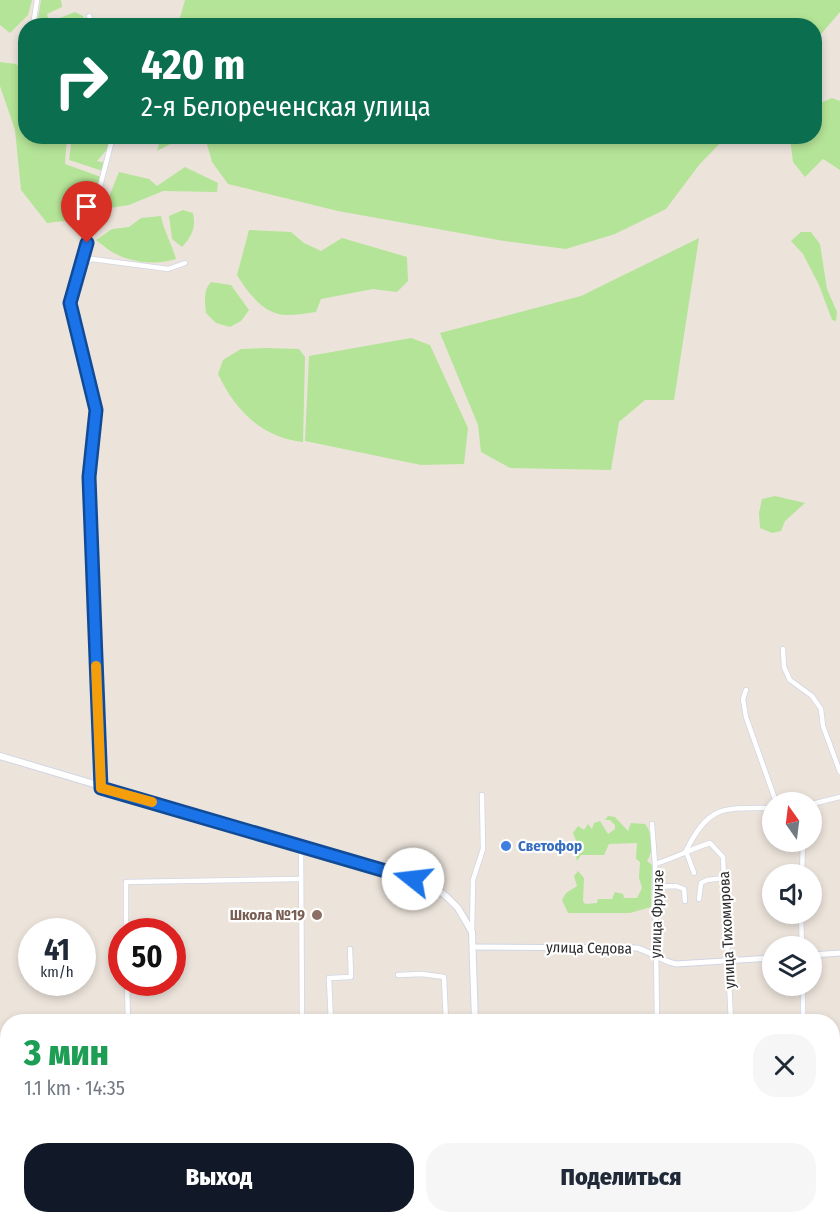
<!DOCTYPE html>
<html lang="ru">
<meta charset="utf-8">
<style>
:root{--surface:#fff;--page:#f6f6f7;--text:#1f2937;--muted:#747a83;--accent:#111827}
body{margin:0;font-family:"Fira Sans Condensed",sans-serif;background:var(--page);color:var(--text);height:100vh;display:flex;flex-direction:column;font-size:22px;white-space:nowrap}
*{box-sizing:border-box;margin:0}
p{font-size:20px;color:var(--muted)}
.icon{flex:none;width:33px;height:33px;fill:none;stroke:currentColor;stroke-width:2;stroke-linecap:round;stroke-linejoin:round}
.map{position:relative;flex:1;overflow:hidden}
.details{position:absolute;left:0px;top:1014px;width:840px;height:210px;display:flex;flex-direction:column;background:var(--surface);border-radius:24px 24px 0 0;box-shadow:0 3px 9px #0003}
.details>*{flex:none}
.top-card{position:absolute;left:18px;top:18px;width:804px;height:126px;border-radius:24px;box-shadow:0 3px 9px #0003;background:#0b6e4f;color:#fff;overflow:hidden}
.needle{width:39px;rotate:346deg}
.fabs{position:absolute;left:762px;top:792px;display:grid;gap:12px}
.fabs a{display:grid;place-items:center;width:60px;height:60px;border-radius:50%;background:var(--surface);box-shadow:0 3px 9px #0003;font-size:30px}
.speed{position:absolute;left:18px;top:918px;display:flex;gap:12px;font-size:30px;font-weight:700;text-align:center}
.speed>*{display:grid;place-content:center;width:78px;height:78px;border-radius:50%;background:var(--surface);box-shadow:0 3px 9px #0003;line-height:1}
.speed small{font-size:15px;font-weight:400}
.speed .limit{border:9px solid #d22;background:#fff;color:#111}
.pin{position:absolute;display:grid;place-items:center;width:51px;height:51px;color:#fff;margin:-62px -26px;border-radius:50% 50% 50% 0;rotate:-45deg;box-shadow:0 0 6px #0007}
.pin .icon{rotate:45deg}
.me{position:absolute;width:66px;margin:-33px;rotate:286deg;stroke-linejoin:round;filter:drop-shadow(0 0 4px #0008)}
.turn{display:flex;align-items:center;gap:21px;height:126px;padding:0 24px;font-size:27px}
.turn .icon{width:78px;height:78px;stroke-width:2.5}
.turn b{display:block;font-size:42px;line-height:51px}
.round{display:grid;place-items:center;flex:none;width:63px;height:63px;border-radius:24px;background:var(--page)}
.headline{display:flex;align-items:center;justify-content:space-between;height:102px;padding:0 24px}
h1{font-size:36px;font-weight:800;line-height:45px;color:#1e9e55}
.button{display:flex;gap:12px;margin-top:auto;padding:12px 24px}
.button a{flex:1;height:69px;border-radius:24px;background:var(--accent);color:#fff;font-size:24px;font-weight:800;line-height:69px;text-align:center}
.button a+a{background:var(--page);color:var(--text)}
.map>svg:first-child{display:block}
</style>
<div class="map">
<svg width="840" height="1224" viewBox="0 0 840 1224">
<rect width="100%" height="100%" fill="#ece4db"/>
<g fill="#b4e497">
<polygon points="0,0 32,0 28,15 10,33 0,25"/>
<polygon points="41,0 61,0 62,7 47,14 50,25 37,25"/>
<polygon points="185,0 840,0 840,12 815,41 814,26 178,25"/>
<polygon points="75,12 83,16 86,25 62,25 60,18"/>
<polygon points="0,62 16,64 25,72 26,136 67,137 65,164 101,177 93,209 73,220 47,223 21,190 15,130 0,86"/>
<polygon points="832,98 840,101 840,170 823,159 805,177 793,162 790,139 791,137 814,136 815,107 820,103"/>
<polygon points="72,137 95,137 99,140 105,139 109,147 97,161 105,163 103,171 69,160"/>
<polygon points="161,137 201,137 203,141 172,143 157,151"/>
<polygon points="205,137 205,136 726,137 699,165 666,209 615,234 566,249 504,241 338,211 228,184 212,162"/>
<polygon points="185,167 218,183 217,192 163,191 129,205 104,209 119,172 149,179 157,186"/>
<path d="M183,210l10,3c3,15 -1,23 -11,34l-10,-8 -3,-23z"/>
<path d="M161,216c3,16 11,28 15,43 -18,6 -43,4 -60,-5 -7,-3 -13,-9 -20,-14l16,-11 17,-2 12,-9z"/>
<path d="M249,230l42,2 13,11 17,8 21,-13 65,19 1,24 -11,11 -24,-3 -52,10 -5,13c-9,1 -19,3 -29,3 -23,0 -39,-22 -50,-40z"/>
<polygon points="801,232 811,232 820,244 827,289 837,312 836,321 832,320 819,285 803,254 791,241"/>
<polygon points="699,238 674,400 645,400 619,422 611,470 510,468 481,452 478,425 440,333 581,296"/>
<path d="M211,282l20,3 18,25 -8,11 -11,6 -14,-4 -10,-10c-1,-11 -3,-23 5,-31z"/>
<polygon points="411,338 430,345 468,428 464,464 421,465 305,441 309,356"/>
<path d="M266,348l33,1 6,8 -2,85c-41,-4 -68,-32 -85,-68l5,-14 18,-11z"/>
<polygon points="775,496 805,503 785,521 781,531 772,533 760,528 759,513 762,499"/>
<path d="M608,816l7,1 13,14 3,-8 14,1c8,10 9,27 2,37l5,4 -1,42 -21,6h-62l-6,-13 4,-7 11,-7 -3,-10 4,-5 6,7 -1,23 2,3 12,-1 1,-4h14l3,-7 8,2 1,4h13l5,-10 -3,-10 1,-16 -4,-3 1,-16 -28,1 -5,11h-23l-4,6 -2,-10h5l-7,-18 5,-7 6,4 4,-6 4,5 2,-6 6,-2 8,13 7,-5v-4l-5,-5h-5z"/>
</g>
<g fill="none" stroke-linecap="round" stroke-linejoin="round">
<g stroke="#d1d5e3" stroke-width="6">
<g id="minor">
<polyline points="89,16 93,26"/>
<polyline points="33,26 37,0"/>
<polyline points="81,265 92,259 168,269 185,263"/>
<polyline points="783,649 784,667 790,680 812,696 821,709 823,726 840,772"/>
<polyline points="746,690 743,699 746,717 776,802"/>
<polyline points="101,787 89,477 96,410 70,303 113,136"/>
<polyline points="812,804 840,797"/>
<polyline points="652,824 655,864 657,1022"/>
<polyline points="301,846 302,1022"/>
<path d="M686,851c23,-47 38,-43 86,-43"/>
<polyline points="686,851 694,873"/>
<path d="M655,864c20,-6 36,-15 55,-21l13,14 8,165"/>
<polyline points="802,874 803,842"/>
<polyline points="655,887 676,886 684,889 685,901"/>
<polyline points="699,899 701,883 707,880 724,878"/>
<polyline points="801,914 802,946"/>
<polyline points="126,932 126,882 300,879"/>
<polyline points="472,932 473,880 483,849 482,795"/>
<polyline points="398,975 422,974 444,977 446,1022"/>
<polyline points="127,982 128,1022"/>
<polyline points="803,986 803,1022"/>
<polyline points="331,1022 329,978 351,977 350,949"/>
<polyline points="0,1040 8,1041"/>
<polyline points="190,1224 195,1216"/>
</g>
</g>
<g stroke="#d1d5e3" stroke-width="7">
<g id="tertiary">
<path d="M473,947l164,1c14,4 25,13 39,16l96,-6"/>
<polyline points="812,955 840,953"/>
</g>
</g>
<g stroke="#d1d5e3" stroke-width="8">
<g id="secondary">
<polyline points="0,756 413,879 437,889 447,897 458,908 472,932 475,1022"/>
<polyline points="477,1216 477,1224"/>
</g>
</g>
<use href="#minor" stroke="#fff" stroke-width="4.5"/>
<use href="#tertiary" stroke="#fff" stroke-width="5"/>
<use href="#secondary" stroke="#fff" stroke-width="6"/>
</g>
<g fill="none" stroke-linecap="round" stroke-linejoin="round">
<g stroke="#114b97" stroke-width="15">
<polyline id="route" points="87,243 70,303 96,410 89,477 101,788 413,879"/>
</g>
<use href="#route" stroke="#1a73e8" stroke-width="10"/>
<polyline stroke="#f59e0b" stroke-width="10" points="96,666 101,788 152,802"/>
</g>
<circle fill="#3f7fe0" stroke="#fff" stroke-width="2" cx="506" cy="846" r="6"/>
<circle fill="#8d6e63" stroke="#fff" stroke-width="2" cx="317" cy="915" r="6"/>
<g text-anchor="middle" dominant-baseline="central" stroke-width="4.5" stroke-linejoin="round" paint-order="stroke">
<g font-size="15" font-weight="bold" fill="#366cbe" stroke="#fff" text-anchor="start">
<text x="518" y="846">Светофор</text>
</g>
<g font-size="15" fill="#2a2a2a" stroke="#fff">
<text transform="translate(657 914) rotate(-88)">улица Фрунзе</text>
<text transform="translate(727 930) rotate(-93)">улица Тихомирова</text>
<text transform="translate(589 948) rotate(1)">улица Седова</text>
</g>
<g font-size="15" font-weight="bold" fill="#785e54" stroke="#fff" text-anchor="end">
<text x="305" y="915">Школа №19</text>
</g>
</g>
</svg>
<div class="fabs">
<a><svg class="needle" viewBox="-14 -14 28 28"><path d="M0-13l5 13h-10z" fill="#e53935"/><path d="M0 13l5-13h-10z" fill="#747a83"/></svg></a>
<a><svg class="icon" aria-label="sound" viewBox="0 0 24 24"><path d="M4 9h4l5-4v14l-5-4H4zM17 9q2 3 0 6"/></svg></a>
<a><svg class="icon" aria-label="layers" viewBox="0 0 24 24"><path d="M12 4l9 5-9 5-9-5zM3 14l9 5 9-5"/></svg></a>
</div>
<div class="speed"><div>41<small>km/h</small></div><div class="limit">50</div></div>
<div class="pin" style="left:87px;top:243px;background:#d93025"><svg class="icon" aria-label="arrive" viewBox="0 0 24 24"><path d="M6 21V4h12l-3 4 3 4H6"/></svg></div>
<svg class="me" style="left:413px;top:879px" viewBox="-20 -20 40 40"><circle r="19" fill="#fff"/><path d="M0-13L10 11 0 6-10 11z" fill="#1a73e8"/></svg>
<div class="top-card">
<div class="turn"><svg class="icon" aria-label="right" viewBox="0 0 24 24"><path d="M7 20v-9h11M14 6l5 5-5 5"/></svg><div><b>420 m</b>2-я Белореченская улица</div></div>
</div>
<section class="details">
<div class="headline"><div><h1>3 мин</h1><p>1.1 km · 14:35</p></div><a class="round"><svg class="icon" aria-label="close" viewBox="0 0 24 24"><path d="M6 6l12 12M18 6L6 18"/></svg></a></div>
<div class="button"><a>Выход</a><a>Поделиться</a></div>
</section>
</div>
